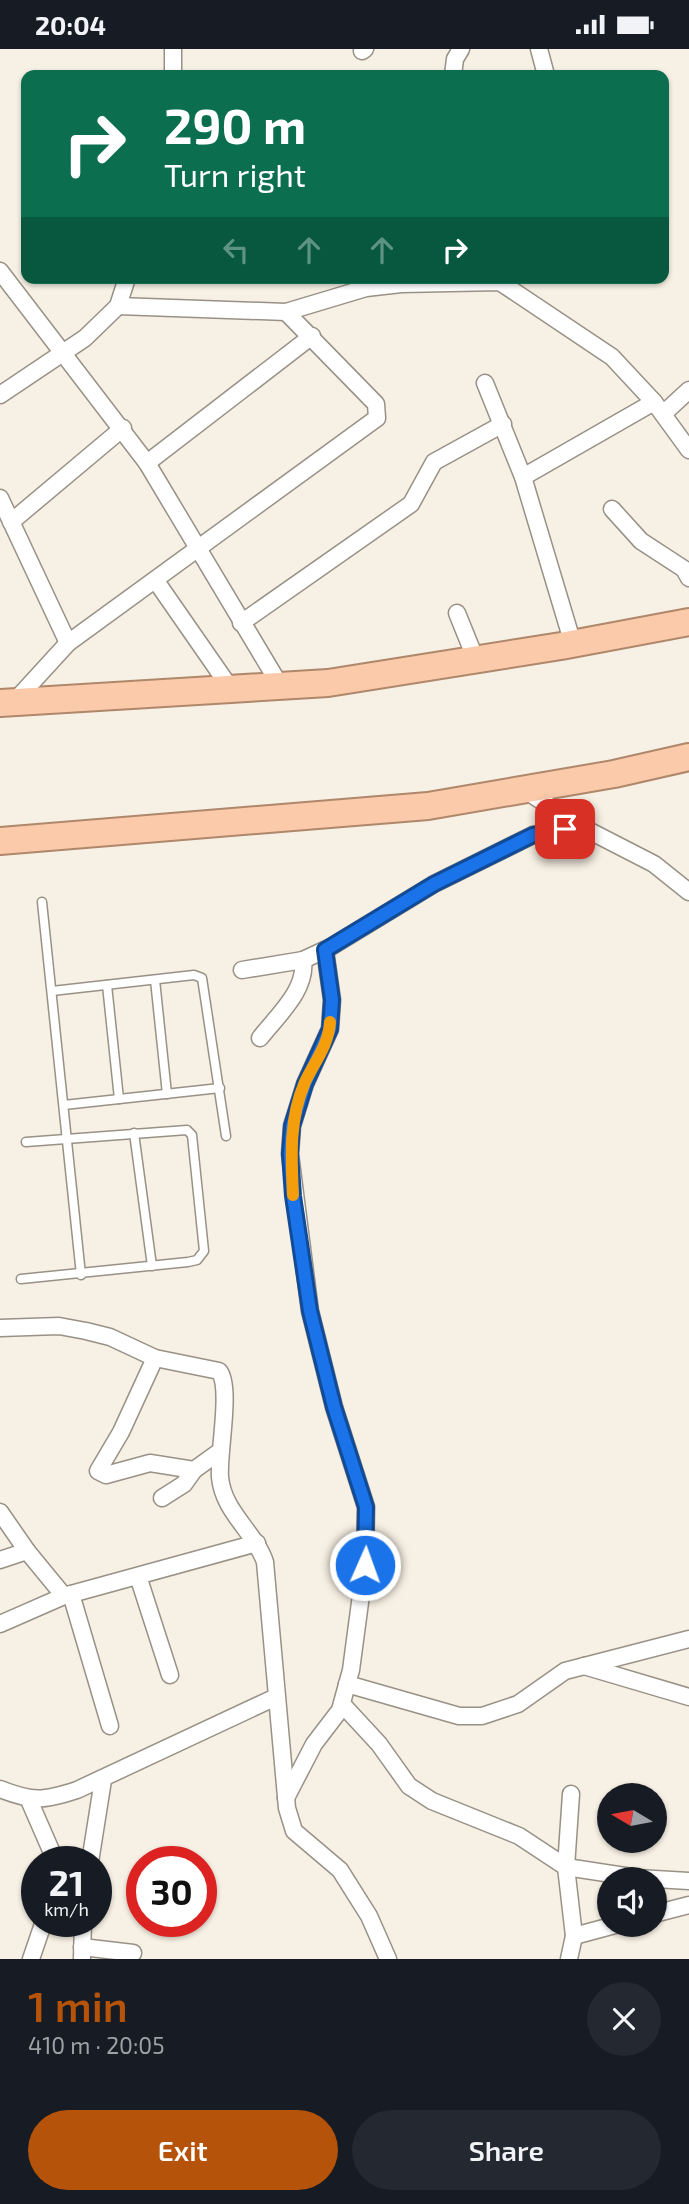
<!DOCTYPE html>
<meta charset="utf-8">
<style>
:root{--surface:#171b24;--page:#242831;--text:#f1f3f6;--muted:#9ea1a6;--accent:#b45309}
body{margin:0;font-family:"Exo 2",sans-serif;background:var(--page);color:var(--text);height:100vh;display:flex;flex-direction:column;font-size:26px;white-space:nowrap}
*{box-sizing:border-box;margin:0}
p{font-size:23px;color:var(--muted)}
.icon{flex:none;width:38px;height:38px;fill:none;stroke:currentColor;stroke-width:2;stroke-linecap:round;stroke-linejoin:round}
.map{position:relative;height:1910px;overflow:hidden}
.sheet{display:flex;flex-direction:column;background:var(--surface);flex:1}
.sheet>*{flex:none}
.guide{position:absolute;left:21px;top:21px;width:648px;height:214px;border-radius:14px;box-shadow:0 2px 5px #0004;background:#0b6e4f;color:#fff;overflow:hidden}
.needle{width:46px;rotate:280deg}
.fabs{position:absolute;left:597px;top:1734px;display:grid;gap:14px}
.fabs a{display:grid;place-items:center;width:70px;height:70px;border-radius:50%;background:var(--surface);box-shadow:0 2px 5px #0004;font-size:35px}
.speed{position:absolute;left:21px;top:1797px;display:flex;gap:14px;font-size:35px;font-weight:700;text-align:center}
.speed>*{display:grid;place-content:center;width:91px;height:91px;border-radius:50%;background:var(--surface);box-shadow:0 2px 5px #0004;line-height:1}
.speed small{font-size:18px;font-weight:400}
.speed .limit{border:10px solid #d22;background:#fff;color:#111}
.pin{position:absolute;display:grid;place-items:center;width:60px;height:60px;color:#fff;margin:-30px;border-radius:14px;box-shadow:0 4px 10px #0006}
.me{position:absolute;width:77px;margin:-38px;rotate:2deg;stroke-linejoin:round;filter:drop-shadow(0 0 5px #0008)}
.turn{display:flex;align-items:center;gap:24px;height:147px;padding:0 28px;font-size:32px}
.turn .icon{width:91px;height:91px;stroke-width:2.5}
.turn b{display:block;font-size:49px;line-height:60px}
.lanes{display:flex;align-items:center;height:66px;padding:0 28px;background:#0003;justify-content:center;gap:35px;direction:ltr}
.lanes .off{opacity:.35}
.round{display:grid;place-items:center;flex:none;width:74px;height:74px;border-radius:37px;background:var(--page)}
.headline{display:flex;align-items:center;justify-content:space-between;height:119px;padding:0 28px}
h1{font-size:42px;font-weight:600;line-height:52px;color:var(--accent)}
.cta{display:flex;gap:14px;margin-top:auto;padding:14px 28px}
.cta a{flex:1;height:80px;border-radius:42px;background:var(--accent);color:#fff;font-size:28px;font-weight:600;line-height:80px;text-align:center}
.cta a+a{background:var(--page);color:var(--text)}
.status{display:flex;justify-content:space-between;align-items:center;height:49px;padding:0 35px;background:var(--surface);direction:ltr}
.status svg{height:19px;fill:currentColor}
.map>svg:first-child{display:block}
</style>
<div class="status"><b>20:04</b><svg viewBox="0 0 49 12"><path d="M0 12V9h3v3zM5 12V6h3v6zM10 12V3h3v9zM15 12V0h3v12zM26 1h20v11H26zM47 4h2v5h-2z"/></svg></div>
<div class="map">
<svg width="689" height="1910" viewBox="0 0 689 1910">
<rect width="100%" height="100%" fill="#f7f0e4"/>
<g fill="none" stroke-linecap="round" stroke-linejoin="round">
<g stroke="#989186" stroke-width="11">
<g id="service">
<polyline points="42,853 81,1226"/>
<polyline points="155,931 167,1045"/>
<polyline points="107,936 119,1050"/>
<polyline points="52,942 194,926 202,929 226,1087"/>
<polyline points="64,1056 220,1039"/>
<polyline points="134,1084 152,1217"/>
<polyline points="21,1230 188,1213 197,1211 204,1202 192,1086 187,1081 26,1093"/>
</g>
</g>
<g stroke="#989186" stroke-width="19">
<g id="minor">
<polyline points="173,0 173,26"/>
<polyline points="539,0 546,26"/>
<polyline points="362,2 365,0"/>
<polyline points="453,26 455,10 461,0"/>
<polyline points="0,222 147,414 281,638"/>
<polyline points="118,257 286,263 366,239 401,235 500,233 612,308 654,353 689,401"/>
<polyline points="485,334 523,428 573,595"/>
<polyline points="0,346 85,289 118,257 127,229"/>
<polyline points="663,365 689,341"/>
<polyline points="147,414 312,287"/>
<polyline points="523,428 654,353"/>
<polyline points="0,449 68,594"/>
<polyline points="612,460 641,492 684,520 689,529"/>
<polyline points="11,473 123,379"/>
<polyline points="156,532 231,640"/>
<polyline points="457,564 476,611"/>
<polyline points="241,574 411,455 434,413 503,375"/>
<polyline points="14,653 68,594 377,369 376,355 286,263"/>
<polyline points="523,740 582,778 654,815 689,843"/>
<polyline points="242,921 303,911 329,899 434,835 533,786 582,778"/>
<path d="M260,989c18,-23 47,-48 43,-78"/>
<path d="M0,1279l59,-2 27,5 24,6 45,21 64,13c13,16 -1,82 1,106 3,35 35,55 45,85l22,246 7,23 46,39 29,46 19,43"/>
<polyline points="155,1309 121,1383 98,1422 106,1426 150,1414 194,1421 219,1403"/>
<polyline points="162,1449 184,1435 194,1421"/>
<polyline points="0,1463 27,1502 64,1547"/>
<polyline points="0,1511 27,1502"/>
<polyline points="138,1527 170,1626"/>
<polyline points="71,1545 110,1677"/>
<polyline points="0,1575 64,1547 257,1494"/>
<polyline points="584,1617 689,1648"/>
<polyline points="347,1635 459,1667 482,1667 518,1655 565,1622 689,1590"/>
<polyline points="342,1655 379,1695 409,1737 432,1752 519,1787 566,1818 638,1829 689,1832"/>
<path d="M0,1740c33,13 43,12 77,1l199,-93"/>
<polyline points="286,1749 314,1695 340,1661 351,1621 365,1516 366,1458 334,1358 310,1262 290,1105 292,1077 305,1035 330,980 332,951 325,901"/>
<polyline points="29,1751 56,1813"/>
<polyline points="90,1813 103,1731"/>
<polyline points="654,1865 689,1856"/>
<polyline points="574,1887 615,1876"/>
<polyline points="82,1898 133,1904"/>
<polyline points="31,1910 44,1872"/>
<polyline points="82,1910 83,1872"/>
<polyline points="569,1910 574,1887 566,1818 571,1745"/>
</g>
</g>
<g stroke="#af876b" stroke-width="30">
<g id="trunk">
<polyline points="0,654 328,634 561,597 689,573"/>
<polyline points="0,792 428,757 614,725 689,708"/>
</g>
</g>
<use href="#service" stroke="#fff" stroke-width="8"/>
<use href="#minor" stroke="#fff" stroke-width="16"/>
<use href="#trunk" stroke="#facaaa" stroke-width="26"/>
</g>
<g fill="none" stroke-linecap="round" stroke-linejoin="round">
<g stroke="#114b97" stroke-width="18">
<polyline id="route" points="365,1516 366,1458 334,1358 310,1262 293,1147 290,1105 292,1077 305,1035 330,980 332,951 325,901 434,835 533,786 565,780"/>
</g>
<use href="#route" stroke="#1a73e8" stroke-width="12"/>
<path stroke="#f59e0b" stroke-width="12" d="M293,1146c-2,-39 -4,-76 12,-113 9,-19 24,-38 25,-60"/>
</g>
</svg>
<div class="fabs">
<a><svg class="needle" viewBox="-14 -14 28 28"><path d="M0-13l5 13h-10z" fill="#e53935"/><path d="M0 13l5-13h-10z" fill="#9ea1a6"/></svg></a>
<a><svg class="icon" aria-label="sound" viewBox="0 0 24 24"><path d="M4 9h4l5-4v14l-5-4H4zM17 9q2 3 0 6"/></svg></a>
</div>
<div class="speed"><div>21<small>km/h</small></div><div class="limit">30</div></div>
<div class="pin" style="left:565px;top:780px;background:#d93025"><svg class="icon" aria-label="arrive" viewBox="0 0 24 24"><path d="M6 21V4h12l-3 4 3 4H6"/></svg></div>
<svg class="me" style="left:365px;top:1516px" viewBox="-20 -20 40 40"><circle r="17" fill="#1a73e8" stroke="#fff" stroke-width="3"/><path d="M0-11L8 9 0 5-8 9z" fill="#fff"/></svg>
<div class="guide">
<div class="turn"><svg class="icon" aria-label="right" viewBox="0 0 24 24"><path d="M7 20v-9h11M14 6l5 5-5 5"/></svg><div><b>290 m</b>Turn right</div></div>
<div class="lanes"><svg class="icon off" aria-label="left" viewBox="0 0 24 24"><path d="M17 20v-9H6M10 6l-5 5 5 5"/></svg><svg class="icon off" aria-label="ahead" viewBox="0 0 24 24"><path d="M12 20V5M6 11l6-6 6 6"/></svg><svg class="icon off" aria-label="ahead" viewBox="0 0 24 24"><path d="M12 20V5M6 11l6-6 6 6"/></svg><svg class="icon" aria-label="right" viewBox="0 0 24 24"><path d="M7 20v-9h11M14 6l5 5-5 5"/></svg></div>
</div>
</div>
<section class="sheet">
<div class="headline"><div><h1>1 min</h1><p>410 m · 20:05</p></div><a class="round"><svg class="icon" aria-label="close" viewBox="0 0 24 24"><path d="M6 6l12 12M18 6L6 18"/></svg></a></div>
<div class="cta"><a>Exit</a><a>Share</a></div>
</section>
